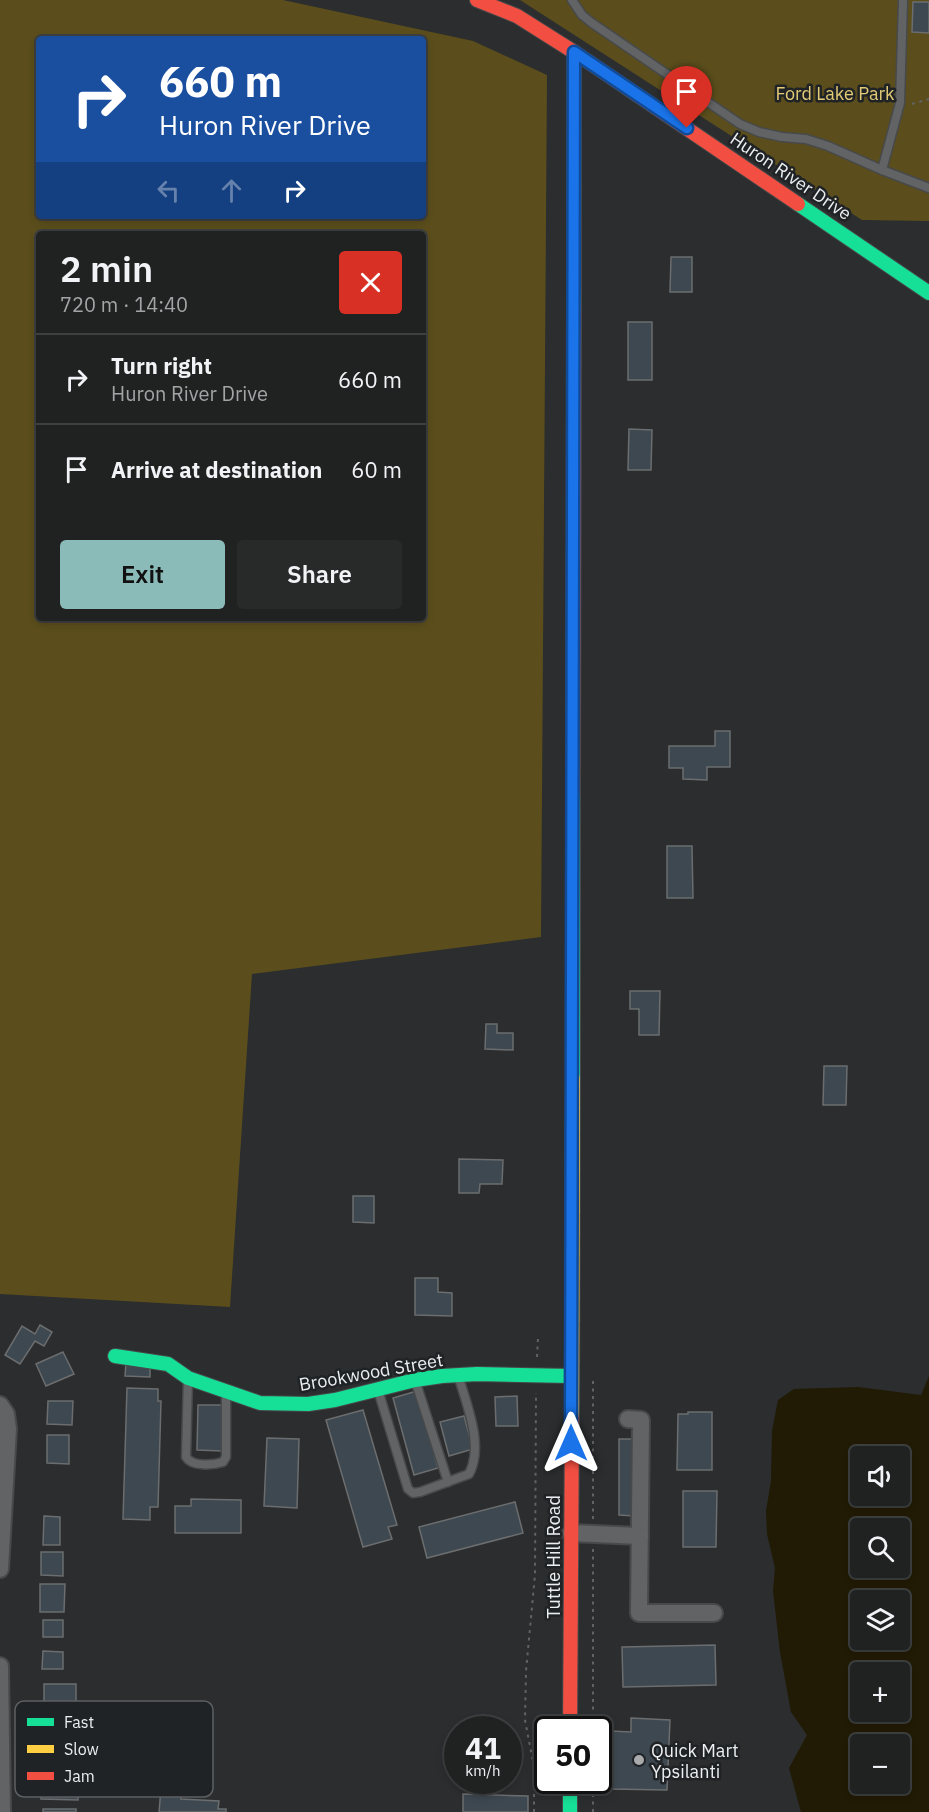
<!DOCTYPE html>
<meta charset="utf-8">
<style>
:root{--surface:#202222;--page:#282a2a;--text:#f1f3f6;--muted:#a2a4a5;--line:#3d3f40;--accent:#8bbbb9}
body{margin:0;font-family:"IBM Plex Sans",sans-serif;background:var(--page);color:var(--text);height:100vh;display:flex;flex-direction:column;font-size:22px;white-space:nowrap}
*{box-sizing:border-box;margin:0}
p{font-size:20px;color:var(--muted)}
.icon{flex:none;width:33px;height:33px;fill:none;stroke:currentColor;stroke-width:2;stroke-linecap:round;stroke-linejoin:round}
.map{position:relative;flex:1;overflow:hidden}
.panel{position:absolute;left:36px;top:231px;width:390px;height:390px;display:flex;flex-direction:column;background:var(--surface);border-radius:6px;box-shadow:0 3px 9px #0003,0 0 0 2px var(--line)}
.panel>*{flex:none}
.guide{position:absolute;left:36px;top:36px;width:390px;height:183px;border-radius:6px;box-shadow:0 3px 9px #0003,0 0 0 2px var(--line);background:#1a4fa0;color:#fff;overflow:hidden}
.buttons{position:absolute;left:850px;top:1446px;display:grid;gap:12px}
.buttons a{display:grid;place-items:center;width:60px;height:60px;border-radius:6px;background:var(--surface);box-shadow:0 3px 9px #0003,0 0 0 2px var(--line);font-size:30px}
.speed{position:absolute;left:444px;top:1716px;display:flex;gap:12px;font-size:30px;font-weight:700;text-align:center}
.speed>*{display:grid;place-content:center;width:78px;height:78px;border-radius:50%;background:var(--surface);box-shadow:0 3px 9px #0003,0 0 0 2px var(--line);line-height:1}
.speed small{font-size:15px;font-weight:400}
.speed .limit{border:3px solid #111;border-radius:9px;background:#fff;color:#111}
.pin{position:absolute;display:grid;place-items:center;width:51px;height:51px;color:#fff;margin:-62px -26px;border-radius:50% 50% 50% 0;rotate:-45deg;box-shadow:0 0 6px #0007}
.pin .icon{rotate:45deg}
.me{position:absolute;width:66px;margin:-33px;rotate:0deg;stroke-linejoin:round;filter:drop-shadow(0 0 4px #0008)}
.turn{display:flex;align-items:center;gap:21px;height:126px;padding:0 24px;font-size:27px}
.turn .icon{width:78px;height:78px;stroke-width:2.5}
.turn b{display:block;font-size:42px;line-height:51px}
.lanes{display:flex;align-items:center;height:57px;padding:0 24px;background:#0003;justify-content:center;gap:30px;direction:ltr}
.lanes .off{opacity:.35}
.round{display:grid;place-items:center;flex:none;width:63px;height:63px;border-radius:6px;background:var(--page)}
.summary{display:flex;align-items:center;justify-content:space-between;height:102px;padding:0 24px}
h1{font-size:36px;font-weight:600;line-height:45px}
.primary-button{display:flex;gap:12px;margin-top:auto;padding:12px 24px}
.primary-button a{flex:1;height:69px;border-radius:6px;background:var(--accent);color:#111;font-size:24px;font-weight:600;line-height:69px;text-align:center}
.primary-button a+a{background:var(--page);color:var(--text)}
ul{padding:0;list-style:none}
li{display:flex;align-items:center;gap:18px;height:90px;padding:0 24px;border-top:2px solid var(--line)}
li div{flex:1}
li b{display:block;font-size:22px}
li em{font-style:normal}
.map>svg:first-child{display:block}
</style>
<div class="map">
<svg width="929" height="1812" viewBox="0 0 929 1812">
<rect width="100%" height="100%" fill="#2b2d2e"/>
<g fill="#5b4e1c" fill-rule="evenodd">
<path d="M0,0h283l190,41 74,34 -6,862 -289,37 -22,333 -230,-13zM39,39h384v177h-384zM39,234h384v384h-384z"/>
<polygon points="520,0 929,0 929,221 862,220"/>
</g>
<path fill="#211a04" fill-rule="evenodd" d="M929,1376v436h-128l-12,-44 18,-33 -16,-23 -11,-60 -7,-61 2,-23 -8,-34 -1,-23 5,-30 1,-50 6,-31 16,-11 64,-2 63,8zM861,1456h39v40h-39zM861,1528h39v40h-39zM861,1600h39v40h-39zM861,1672h39v40h-39zM861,1744h39v40h-39z"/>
<g fill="#3e4850" stroke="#6b6d6e" stroke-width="1.5">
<polygon points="913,2 929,2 929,33 912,32"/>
<polygon points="671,257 692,257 692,292 670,292"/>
<rect x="628" y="322" width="24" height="58"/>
<polygon points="629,429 652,430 651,470 628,470"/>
<polygon points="715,731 730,731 730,767 707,767 707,780 683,779 683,768 669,768 669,746 715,746"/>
<polygon points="667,846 692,846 693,898 667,898"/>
<polygon points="630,991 660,991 659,1035 639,1035 639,1009 630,1009"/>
<polygon points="486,1024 497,1024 497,1033 513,1033 513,1050 485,1049"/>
<polygon points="824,1066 847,1066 846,1105 823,1105"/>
<polygon points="459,1159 503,1160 502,1184 480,1184 479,1193 459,1193"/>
<polygon points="353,1196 374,1196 374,1223 353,1222"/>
<polygon points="415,1278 438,1278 438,1292 452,1293 452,1316 415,1315"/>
<polygon points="40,1325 52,1332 44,1346 35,1341 20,1364 5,1355 22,1326 35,1334"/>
<polygon points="63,1352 74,1374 46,1386 36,1364"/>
<polygon points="126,1363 150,1364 150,1377 125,1376"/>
<polygon points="127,1388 158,1389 158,1401 161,1401 158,1507 150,1507 150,1520 123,1519"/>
<polygon points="417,1391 438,1468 414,1475 393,1398"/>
<polygon points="517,1396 518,1426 496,1426 495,1397"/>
<polygon points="48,1401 73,1401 72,1425 47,1424"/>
<polygon points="198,1405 223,1405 222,1451 197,1450"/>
<polygon points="363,1410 397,1525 388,1527 392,1539 363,1547 326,1420"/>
<polygon points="688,1412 712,1412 712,1470 677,1470 678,1414 688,1414"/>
<polygon points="464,1416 473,1449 449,1456 440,1422"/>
<polygon points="47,1435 69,1435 69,1464 47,1463"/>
<polygon points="267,1438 299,1439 297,1508 264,1506"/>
<polygon points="619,1439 634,1439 634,1516 619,1515"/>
<polygon points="683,1491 717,1491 716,1547 683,1547"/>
<polygon points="191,1499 241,1500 241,1533 175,1533 175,1506 191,1506"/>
<polygon points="515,1502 523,1533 427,1558 419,1527"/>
<polygon points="44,1516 60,1517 60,1545 43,1545"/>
<polygon points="41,1552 63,1552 63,1576 41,1575"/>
<polygon points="40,1584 65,1584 64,1612 40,1612"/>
<rect x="43" y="1620" width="20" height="17"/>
<polygon points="715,1645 716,1685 623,1687 622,1647"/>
<polygon points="43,1651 63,1652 63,1669 42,1669"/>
<rect x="44" y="1684" width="32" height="18"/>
<polygon points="631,1718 670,1720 667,1790 610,1789 611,1731 631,1732"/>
<polygon points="42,1777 78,1777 78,1800 41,1799"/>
<polygon points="161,1789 181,1790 181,1799 219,1801 218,1809 226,1809 226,1812 159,1812"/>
<polygon points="463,1794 528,1796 528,1812 463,1812"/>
<rect x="43" y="1809" width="33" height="3"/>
</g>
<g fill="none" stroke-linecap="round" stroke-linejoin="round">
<g stroke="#47494a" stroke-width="11">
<g id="lane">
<polyline points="572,0 582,15 592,23 740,124 759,132 782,137 806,139 828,146 882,170"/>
<polyline points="903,0 900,103 882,170 929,188"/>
<path d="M188,1378l-2,79c6,10 27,8 37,5l3,-5v-64"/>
<polyline points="415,1380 448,1482"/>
<path d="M378,1390l30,99 5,4 7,-1 49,-18c15,-28 -2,-68 -10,-96"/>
</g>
</g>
<g stroke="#47494a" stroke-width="20">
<g id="street">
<polyline points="0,1405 6,1414 8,1429 0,1569"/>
<polyline points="628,1419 641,1420 639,1613 714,1613"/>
<polyline points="571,1533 640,1536"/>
<polyline points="0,1666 2,1812"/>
</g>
</g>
<g stroke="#47494a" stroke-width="16">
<g id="fast">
<polyline points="798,204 929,293"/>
<polyline points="573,1078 573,791"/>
<polyline points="115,1356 168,1364 188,1378 260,1403 308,1404 335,1400 415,1380 442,1376 477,1374 571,1376"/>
<polyline points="570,1780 570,1812"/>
</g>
</g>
<g stroke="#47494a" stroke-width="16">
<g id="slow">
<polyline points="574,316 574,52"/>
<polyline points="572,1418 573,1078"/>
</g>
</g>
<g stroke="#47494a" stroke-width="16">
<g id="jam">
<polyline points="477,0 517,16 574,52 798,204"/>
<polyline points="573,791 574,316"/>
<polyline points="570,1730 572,1418"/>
</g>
</g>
<g stroke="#616364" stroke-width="2" stroke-dasharray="3 4.5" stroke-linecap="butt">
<polyline points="912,104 929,99"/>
<polyline points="537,1357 538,1338"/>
<polyline points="593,1519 593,1381"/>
<polyline points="593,1549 593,1730"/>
<polyline points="534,1812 534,1767 525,1720 526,1671 535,1575 536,1393"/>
<polyline points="593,1812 593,1780"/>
</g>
<use href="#lane" stroke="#616364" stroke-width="8"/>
<use href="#street" stroke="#616364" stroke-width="16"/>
<use href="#fast" stroke="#16e098" stroke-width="14"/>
<use href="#slow" stroke="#ffcf43" stroke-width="14"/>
<use href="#jam" stroke="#f24e42" stroke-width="14"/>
</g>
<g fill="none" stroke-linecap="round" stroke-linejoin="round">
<g stroke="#114b97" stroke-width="15">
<polyline id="route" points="571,1443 574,52 687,128"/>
</g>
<use href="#route" stroke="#1a73e8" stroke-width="10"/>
</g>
<circle fill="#a8aaac" stroke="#202326" stroke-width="2" cx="639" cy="1760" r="6"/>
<g text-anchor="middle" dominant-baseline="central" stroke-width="5" stroke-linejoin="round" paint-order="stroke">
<g font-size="18" fill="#e3cb76" stroke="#202326">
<text x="835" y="93">Ford Lake Park</text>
</g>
<g font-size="18" fill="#eceef0" stroke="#202326">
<text transform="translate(791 176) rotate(34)">Huron River Drive</text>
<text transform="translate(371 1372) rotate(-10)">Brookwood Street</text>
<text transform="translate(553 1557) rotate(-90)">Tuttle Hill Road</text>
</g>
<g font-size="18" fill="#eceef0" stroke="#202326" text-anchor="start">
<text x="651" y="1750">Quick Mart<tspan x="651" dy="21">Ypsilanti</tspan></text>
</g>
</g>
<rect x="15" y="1701" width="198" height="96" rx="9" fill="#202326" stroke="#5d6063" stroke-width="1.5"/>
<rect x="27" y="1718" width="27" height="8" fill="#16e098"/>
<rect x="27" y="1745" width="27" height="8" fill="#ffcf43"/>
<rect x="27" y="1772" width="27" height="8" fill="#f24e42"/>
<g font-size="16" fill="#eceef0">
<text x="64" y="1728">Fast</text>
<text x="64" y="1755">Slow</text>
<text x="64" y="1782">Jam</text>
</g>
</svg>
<div class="buttons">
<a><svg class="icon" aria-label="sound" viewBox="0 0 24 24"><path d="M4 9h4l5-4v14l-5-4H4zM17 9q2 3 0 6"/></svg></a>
<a><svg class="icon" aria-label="search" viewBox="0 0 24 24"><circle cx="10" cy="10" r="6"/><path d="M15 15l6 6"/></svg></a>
<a><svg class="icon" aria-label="layers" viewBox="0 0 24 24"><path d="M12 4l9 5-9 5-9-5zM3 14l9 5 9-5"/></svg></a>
<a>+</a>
<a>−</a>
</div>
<div class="speed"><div>41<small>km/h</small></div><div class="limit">50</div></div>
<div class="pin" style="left:687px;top:128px;background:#d93025"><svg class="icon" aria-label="arrive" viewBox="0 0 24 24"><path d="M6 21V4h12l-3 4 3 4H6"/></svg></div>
<svg class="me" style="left:571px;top:1443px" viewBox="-20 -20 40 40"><path d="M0-17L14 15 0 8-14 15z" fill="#1a73e8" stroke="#fff" stroke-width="4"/></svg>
<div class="guide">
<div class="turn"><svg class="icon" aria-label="right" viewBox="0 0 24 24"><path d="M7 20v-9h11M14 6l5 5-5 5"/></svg><div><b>660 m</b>Huron River Drive</div></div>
<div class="lanes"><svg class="icon off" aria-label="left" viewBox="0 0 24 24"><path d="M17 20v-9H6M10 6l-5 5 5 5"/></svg><svg class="icon off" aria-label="ahead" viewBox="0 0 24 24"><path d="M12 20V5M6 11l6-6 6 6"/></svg><svg class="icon" aria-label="right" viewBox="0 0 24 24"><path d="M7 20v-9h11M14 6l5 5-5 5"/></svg></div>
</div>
<section class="panel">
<div class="summary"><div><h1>2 min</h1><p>720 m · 14:40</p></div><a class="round" style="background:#d93025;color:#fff"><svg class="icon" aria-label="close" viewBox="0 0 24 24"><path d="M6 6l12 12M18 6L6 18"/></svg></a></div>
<ul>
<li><svg class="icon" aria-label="right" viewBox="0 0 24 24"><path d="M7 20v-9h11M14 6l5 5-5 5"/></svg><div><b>Turn right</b><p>Huron River Drive</p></div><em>660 m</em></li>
<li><svg class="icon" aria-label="arrive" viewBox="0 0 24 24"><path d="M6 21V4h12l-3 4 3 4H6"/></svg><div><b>Arrive at destination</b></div><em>60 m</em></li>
</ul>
<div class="primary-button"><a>Exit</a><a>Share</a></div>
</section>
</div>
